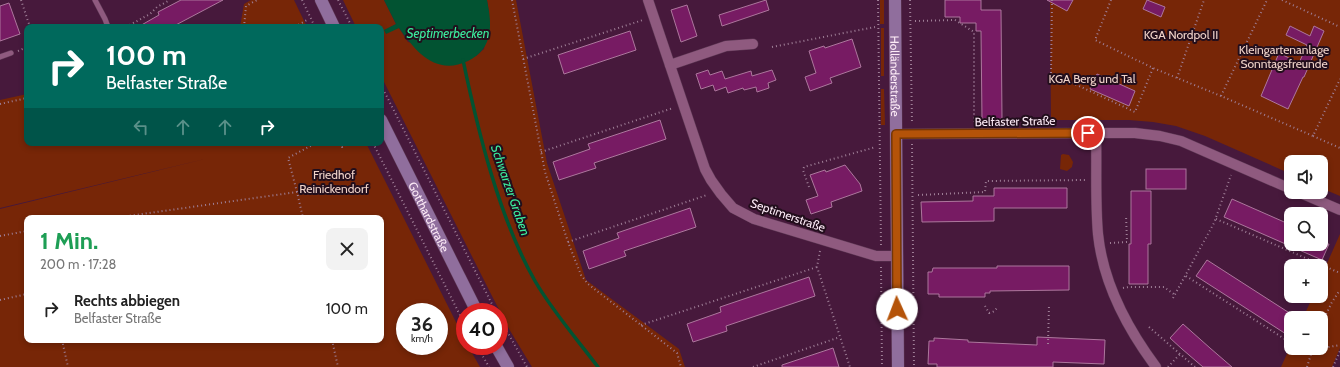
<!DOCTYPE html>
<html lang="de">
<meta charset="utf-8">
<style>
:root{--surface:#fff;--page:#f2f2f2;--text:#222;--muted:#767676}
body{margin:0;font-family:Cabin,sans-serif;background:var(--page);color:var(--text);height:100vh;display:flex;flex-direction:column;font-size:15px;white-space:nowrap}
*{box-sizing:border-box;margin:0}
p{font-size:13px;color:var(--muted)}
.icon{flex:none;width:22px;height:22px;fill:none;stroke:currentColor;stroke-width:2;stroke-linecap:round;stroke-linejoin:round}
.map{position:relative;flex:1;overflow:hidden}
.details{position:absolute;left:24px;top:215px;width:360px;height:128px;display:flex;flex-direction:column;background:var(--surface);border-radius:8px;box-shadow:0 2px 6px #0003}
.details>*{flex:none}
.hud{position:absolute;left:24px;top:24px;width:360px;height:122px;border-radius:8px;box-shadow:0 2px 6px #0003;background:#00695c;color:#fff;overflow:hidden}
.tools{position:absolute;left:1284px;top:155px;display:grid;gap:8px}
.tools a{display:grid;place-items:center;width:44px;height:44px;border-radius:8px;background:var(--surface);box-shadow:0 2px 6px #0003;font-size:20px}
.speed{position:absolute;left:396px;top:303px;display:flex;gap:8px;font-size:20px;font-weight:700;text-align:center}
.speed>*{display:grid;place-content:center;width:52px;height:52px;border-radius:50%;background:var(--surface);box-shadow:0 2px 6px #0003;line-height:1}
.speed small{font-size:10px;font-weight:400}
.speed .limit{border:6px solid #d22;background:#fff;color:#111}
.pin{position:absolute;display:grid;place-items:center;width:34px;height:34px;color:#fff;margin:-17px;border:2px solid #fff;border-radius:50%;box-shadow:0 1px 4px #0007}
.me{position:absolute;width:44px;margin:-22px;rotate:358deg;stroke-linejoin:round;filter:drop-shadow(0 0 3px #0008)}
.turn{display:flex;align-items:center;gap:14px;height:84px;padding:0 16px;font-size:18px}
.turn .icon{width:52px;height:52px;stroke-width:2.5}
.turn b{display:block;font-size:28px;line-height:34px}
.lanes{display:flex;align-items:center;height:38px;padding:0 16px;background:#0003;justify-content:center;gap:20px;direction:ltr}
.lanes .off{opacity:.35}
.round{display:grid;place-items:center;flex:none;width:42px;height:42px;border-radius:8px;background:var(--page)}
.overview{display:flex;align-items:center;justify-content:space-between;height:68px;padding:0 16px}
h1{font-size:24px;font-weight:700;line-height:30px;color:#1e9e55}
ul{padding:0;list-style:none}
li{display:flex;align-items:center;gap:12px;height:52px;padding:0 16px}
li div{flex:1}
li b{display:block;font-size:15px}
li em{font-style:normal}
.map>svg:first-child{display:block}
</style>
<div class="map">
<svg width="1340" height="367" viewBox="0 0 1340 367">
<rect width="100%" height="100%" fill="#47193c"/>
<g fill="#772607" fill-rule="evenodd">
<polygon points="251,0 294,0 307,27 240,27 244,4"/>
<polygon points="343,0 384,0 396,24 385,30 399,28 408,42 476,56 484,49 489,14 487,0 516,0 547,163 586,280 679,349 685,367 532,367 509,329 492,296 381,76 381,27 356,27"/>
<rect x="880" y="0" width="4" height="24"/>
<polygon points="1050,0 1340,0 1340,196 1321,188 1321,162 1291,162 1291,174 1205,136 1176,126 1153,122 1129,120 1051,120"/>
<rect x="881" y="28" width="3" height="48"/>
<polygon points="881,89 884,89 885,125 881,125"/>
<path d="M27,94v49h339l99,197v6h3l12,21h-480v-158l209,-51 -209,50v-108zM27,218h354v122h-354zM405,312h34v34h-34z"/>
<polygon points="1063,154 1069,155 1073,162 1072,167 1067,171 1060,169 1061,155"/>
<polygon points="1340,234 1340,348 1332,367 1281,367 1291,345 1291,348 1321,348 1321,318 1303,318 1313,296 1321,296 1321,277"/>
</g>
<path fill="#025332" d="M384,0h103c5,25 7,48 -19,61 -32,15 -52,-9 -69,-33l-13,6 -2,-4 12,-6z"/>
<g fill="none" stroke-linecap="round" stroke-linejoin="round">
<path stroke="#025332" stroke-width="3.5" d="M463,60c15,71 36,158 72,221 18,31 42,58 63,86"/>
</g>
<g fill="#771b63" stroke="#ad779d">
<polygon points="181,0 223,0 172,27 138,27 159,15 158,12"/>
<polygon points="766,0 769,10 722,26 719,15"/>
<polygon points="945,0 981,0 981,10 1001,10 1002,119 982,119 981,31 976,31 976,23 960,23 960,17 945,17"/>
<polygon points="1047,0 1073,0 1067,11"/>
<polygon points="1147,0 1165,7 1161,17 1143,9"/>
<polygon points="9,3 20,34 0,41 0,6"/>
<polygon points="687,5 697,36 681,42 671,10"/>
<polygon points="1290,26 1310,36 1314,26 1324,31 1304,77 1303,77 1288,109 1261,96 1279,53 1299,63 1307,45 1286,35"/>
<polygon points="630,31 636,50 564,74 558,55"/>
<polygon points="852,39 861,67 830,78 832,83 810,91 805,77 816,73 809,51 824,46 825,48"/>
<polygon points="708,70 710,75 722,71 725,79 751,71 752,76 772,70 776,80 768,83 769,88 757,92 756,87 744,90 743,88 728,93 726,87 715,91 713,85 701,89 696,74"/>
<polygon points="1097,74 1135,91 1129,106 1090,89"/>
<polygon points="660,120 666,139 594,163 596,168 559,180 553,162 590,149 588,144"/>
<polygon points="845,165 860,184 862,191 831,202 832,207 811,214 806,200 818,196 810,175 825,170 826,172"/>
<rect x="1146" y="169" width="40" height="20"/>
<polygon points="994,188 1067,188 1067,208 994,208 994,221 922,222 921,202 973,201 973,196 994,196"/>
<polygon points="1131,191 1151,191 1151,244 1148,244 1148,284 1129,284 1129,244 1131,244"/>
<polygon points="1232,199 1291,225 1291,244 1329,244 1322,260 1224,217"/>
<polygon points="690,208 696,227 624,251 626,256 589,269 583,251 619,238 617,233"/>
<polygon points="1207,260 1291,314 1291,325 1286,334 1196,276"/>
<polygon points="997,266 1069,266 1069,290 990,291 990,293 985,293 985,297 939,297 939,294 928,294 928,272 932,272 933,268 997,268"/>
<polygon points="809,277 815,296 726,326 727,331 693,342 687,324 721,312 720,307"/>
<polygon points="1183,324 1210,348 1232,367 1203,367 1182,349 1170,338"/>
<polygon points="1037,337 1105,340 1104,364 1053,362 1053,367 937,367 937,364 928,364 929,341 934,341 934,338 968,340 968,342 1037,345"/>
<polygon points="833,348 839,367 782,367 782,365"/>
</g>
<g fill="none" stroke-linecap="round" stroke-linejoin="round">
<g stroke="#5e3955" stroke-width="6">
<g id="lane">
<polyline points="95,0 105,19 108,27"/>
<polyline points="0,57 11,53"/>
</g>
</g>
<g stroke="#5e3955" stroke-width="11">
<g id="street">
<polyline points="648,0 705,169 711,180 721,194 733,208 754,219 876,256 896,256"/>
<polyline points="670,65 726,46 753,44"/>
<path d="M1096,133c1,33 -1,67 2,101 5,49 29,94 58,133"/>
<polyline points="896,134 1096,133 1135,133 1160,136 1181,141 1291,189"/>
<polyline points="1298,192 1340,210"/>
</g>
</g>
<g stroke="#5e3955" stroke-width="13">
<g id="secondary">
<polyline points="321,0 334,27"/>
<path id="s1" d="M895,0l3,367"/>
<path id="s2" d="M381,120l96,192"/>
<polyline points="496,346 508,367"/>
</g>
</g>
<g stroke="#9f7f97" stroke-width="2" stroke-dasharray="1 3" stroke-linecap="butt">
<polyline points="21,0 30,27"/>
<polyline points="302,0 315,27"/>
<polyline points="338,0 352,27"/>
<polyline points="512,0 545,172 568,242 581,275 588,284 677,353 681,367"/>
<polyline points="878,0 881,245"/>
<polyline points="910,0 912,124"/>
<polyline points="1052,0 1051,73 1135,112 1153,68"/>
<polyline points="1111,0 1095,40 1153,68 1221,96 1313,136 1340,79"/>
<polyline points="1282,0 1340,27"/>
<polyline points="915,21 955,20 974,32 974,122"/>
<polyline points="126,27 150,14 157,7 170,0"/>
<polyline points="244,27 246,6 257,0"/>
<polyline points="295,27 307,20"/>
<polyline points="772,47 875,27"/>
<polyline points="18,51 27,47"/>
<polyline points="523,59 643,20"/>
<polyline points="1177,78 1204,0"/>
<polyline points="381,85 496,312"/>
<polyline points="1221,96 1267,0"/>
<polyline points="0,104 27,98"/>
<polyline points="1313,136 1340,148"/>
<polyline points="341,143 342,147 350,143"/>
<polyline points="373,143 465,325"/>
<polyline points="912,144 914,367"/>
<polyline points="541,152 673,108"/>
<polyline points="809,187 803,170 804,167 876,147"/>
<polyline points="297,192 288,158 316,143"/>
<polyline points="918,195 985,192 986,181 1086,180"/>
<polyline points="114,218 297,192 303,218"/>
<polyline points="1216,219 1340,273"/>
<polyline points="0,236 27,231"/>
<polyline points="568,242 707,195"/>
<polyline points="1110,243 1127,242 1126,215"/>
<polyline points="820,251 817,267 850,367"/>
<polyline points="881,267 882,367"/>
<polyline points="1186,276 1291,343"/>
<polyline points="1123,288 1129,287 1164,287 1175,295"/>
<polyline points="1173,298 1214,223 1231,175"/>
<polyline points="0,300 27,294"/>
<path d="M985,306l4,7c5,-1 7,-3 9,-7"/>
<polyline points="499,317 527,367"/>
<polyline points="641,325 817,267"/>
<polyline points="1321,325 1332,302 1340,290"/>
<polyline points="1149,327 1195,367"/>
<polyline points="62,340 68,367"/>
<polyline points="332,340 338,367"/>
<polyline points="1048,344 1049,305"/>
<polyline points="477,346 489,367"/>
<polyline points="1305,348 1312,350 1340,345"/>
<polyline points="753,367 840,337"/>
<polyline points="1168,367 1180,354"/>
<polyline points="1307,367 1313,348"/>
<polyline points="1333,367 1340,351"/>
</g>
<use href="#lane" stroke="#8f5a7f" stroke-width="5"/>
<use href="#street" stroke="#8f5a7f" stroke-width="10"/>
<use href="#secondary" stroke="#906e9d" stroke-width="12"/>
</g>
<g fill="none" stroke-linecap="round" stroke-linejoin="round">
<g stroke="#753606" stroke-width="10">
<polyline id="route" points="897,309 896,134 1088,133"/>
</g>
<use href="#route" stroke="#b45309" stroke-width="7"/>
</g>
<g text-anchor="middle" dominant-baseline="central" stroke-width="4" stroke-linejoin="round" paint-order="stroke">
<g font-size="12" fill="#f0d3c9" stroke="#220e1c">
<text x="1181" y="34">KGA Nordpol II</text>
<text x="1284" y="49">Kleingartenanlage<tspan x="1284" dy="14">Sonntagsfreunde</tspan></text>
<text x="1092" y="78">KGA Berg und Tal</text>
<text x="334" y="174">Friedhof<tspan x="334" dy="14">Reinickendorf</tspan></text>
</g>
<g font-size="12" fill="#fdebf7" stroke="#220e1c">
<text stroke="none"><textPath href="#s1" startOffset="76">Holländerstraße</textPath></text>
<text transform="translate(1015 121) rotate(-1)">Belfaster Straße</text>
<text transform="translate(788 215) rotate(19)">Septimerstraße</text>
<text stroke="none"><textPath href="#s2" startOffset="108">Gotthardstraße</textPath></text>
</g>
<g font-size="13" font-style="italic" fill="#3bec9d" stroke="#220e1c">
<text x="448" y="33">Septimerbecken</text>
<text transform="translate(511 190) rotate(71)">Schwarzer Graben</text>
</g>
</g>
</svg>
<div class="tools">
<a><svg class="icon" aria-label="sound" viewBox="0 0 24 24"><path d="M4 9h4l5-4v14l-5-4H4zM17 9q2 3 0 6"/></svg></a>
<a><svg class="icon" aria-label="search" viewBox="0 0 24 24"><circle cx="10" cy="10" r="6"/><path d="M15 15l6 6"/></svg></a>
<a>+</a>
<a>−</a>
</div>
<div class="speed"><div>36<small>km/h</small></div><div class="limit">40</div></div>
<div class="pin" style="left:1088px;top:133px;background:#d93025"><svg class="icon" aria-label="arrive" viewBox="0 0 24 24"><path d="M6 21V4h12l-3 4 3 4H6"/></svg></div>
<svg class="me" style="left:897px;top:309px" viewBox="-20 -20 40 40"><circle r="19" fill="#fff"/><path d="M0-13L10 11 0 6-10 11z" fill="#b45309"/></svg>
<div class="hud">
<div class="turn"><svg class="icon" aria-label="right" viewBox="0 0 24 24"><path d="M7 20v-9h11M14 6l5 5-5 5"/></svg><div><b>100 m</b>Belfaster Straße</div></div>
<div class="lanes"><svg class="icon off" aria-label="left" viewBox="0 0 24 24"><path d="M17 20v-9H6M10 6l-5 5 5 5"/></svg><svg class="icon off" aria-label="ahead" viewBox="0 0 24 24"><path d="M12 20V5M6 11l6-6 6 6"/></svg><svg class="icon off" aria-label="ahead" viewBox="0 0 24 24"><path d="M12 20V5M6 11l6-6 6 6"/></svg><svg class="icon" aria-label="right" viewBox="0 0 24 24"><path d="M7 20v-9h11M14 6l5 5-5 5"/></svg></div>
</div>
<section class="details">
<div class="overview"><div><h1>1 Min.</h1><p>200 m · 17:28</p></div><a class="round"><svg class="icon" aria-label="close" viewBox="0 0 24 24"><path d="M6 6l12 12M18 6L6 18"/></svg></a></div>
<ul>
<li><svg class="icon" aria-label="right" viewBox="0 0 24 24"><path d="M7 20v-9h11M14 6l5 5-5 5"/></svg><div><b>Rechts abbiegen</b><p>Belfaster Straße</p></div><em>100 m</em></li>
</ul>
</section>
</div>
